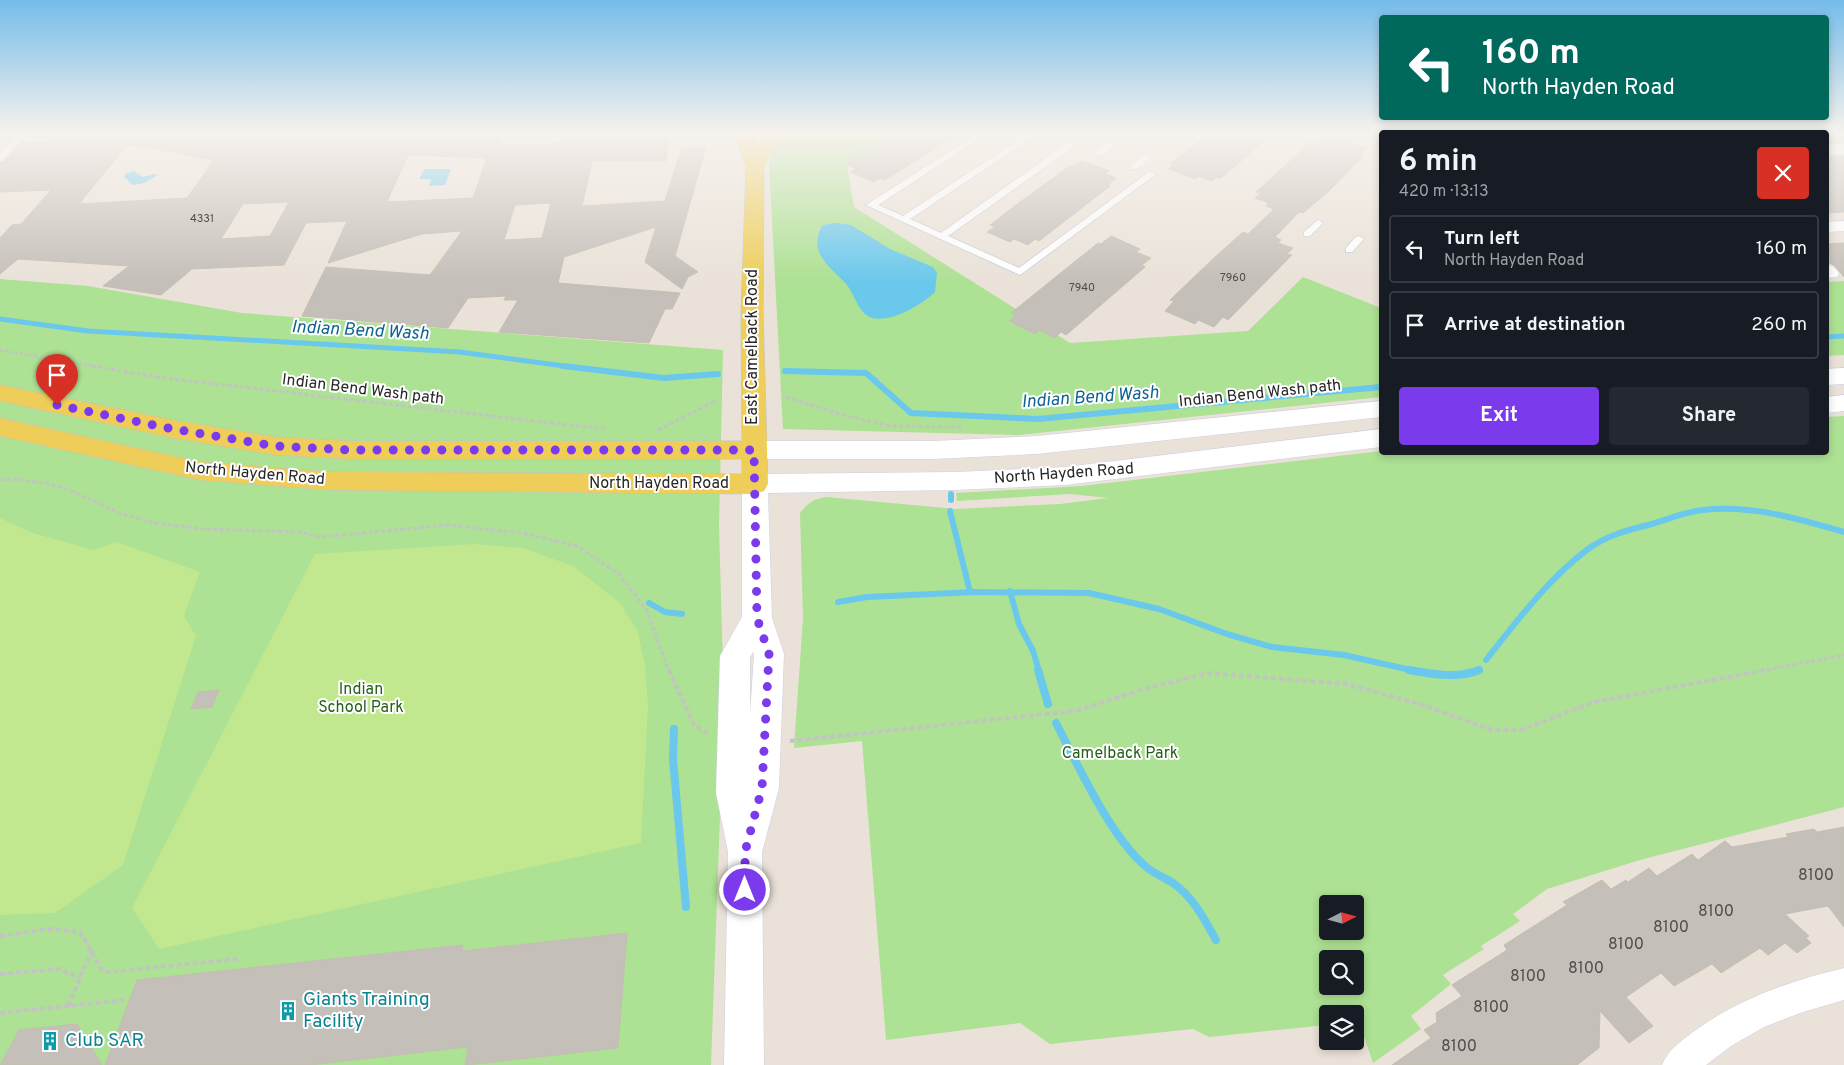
<!DOCTYPE html>
<meta charset="utf-8">
<style>
:root{--surface:#171b24;--page:#242831;--text:#f1f3f6;--muted:#9ea1a6;--line:#363941;--accent:#7c3aed}
body{margin:0;font-family:Overpass,sans-serif;background:var(--page);color:var(--text);height:100vh;display:flex;flex-direction:column;font-size:19px;white-space:nowrap}
*{box-sizing:border-box;margin:0}
p{font-size:16px;color:var(--muted)}
.icon{flex:none;width:28px;height:28px;fill:none;stroke:currentColor;stroke-width:2;stroke-linecap:round;stroke-linejoin:round}
.map{position:relative;flex:1;overflow:hidden}
.details{position:absolute;left:1379px;top:130px;width:450px;height:325px;display:flex;flex-direction:column;background:var(--surface);border-radius:5px;box-shadow:0 2px 8px #0003}
.details>*{flex:none}
.banner{position:absolute;left:1379px;top:15px;width:450px;height:105px;border-radius:5px;box-shadow:0 2px 8px #0003;background:#00695c;color:#fff;overflow:hidden}
.needle{width:32px;rotate:84deg}
.buttons{position:absolute;left:1319px;top:895px;display:grid;gap:10px}
.buttons a{display:grid;place-items:center;width:45px;height:45px;border-radius:5px;background:var(--surface);box-shadow:0 2px 8px #0003;font-size:25px}
.pin{position:absolute;display:grid;place-items:center;width:42px;height:42px;color:#fff;margin:-51px -21px;border-radius:50% 50% 50% 0;rotate:-45deg;box-shadow:0 0 5px #0007}
.pin .icon{rotate:45deg}
.me{position:absolute;width:55px;margin:-28px;rotate:0deg;stroke-linejoin:round;filter:drop-shadow(0 0 4px #0008)}
.turn{display:flex;align-items:center;gap:18px;height:105px;padding:0 20px;font-size:22px}
.turn .icon{width:65px;height:65px;stroke-width:2.5}
.turn b{display:block;font-size:35px;line-height:42px}
.round{display:grid;place-items:center;flex:none;width:52px;height:52px;border-radius:5px;background:var(--page)}
.overview{display:flex;align-items:center;justify-content:space-between;height:85px;padding:0 20px}
h1{font-size:30px;font-weight:700;line-height:38px}
.button{display:flex;gap:10px;margin-top:auto;padding:10px 20px}
.button a{flex:1;height:58px;border-radius:5px;background:var(--accent);color:#fff;font-size:20px;font-weight:700;line-height:58px;text-align:center}
.button a+a{background:var(--page);color:var(--text)}
ul{padding:0;list-style:none}
li{display:flex;align-items:center;gap:15px;height:68px;margin:0 10px 8px;padding:0 10px;border:2px solid var(--line);border-radius:5px}
li div{flex:1}
li b{display:block;font-size:19px}
li em{font-style:normal}
.map>svg:first-child{display:block}
</style>
<div class="map">
<svg width="1844" height="1065" viewBox="0 0 1844 1065">
<rect width="100%" height="100%" fill="#eae2d8"/>
<g fill="#ade193" fill-rule="evenodd">
<polygon points="778,133 896,133 847,164 854,207 1070,343 1248,331 1303,277 1381,308 1381,397 1019,435 783,429 769,164"/>
<polygon points="0,279 88,286 242,313 723,350 719,526 724,704 711,1065 0,1065"/>
<polygon points="1844,281 1844,355 1826,356 1826,282"/>
<path d="M1844,416v391l-204,53 -93,29 -34,25 7,7 -39,25 3,3 -41,26 8,9 -40,32 10,13 -48,34 -12,-36 -6,-1v-12h-27l-1,11 -118,12 -16,-8 -143,15 -30,-21 -134,17 -24,-299 -68,7 9,-130 -3,-105c8,-10 13,-14 26,-16l130,12 104,-5 48,-6 -38,-4 -113,7 -1,-8 126,-7 299,-35 445,1v-35zM1328,904h27v27h-27zM1328,959h27v27h-27z"/>
</g>
<g fill="#c1e88f">
<polygon points="0,518 33,533 93,550 117,542 200,572 184,616 196,636 123,865 55,913 0,915"/>
<polygon points="474,544 523,548 573,566 620,603 638,632 645,666 648,706 641,843 159,949 132,908 315,554"/>
</g>
<g fill="#6ac8ec">
<polygon points="425,169 451,169 445,185 429,186 431,179 419,179"/>
<polygon points="134,171 143,177 154,174 158,175 144,183 133,185 124,177 126,173"/>
<path d="M836,223l15,2 39,24 43,18 4,6 -2,19c-13,13 -53,37 -70,22 -9,-9 -11,-20 -18,-29 -12,-14 -34,-28 -29,-48 1,-3 2,-9 4,-11 2,-2 10,-2 14,-3z"/>
</g>
<g fill="none" stroke-linecap="round" stroke-linejoin="round">
<g stroke="#6ac8ec" stroke-width="5">
<polyline points="0,319 88,331 460,352 572,367"/>
<polyline points="1826,337 1844,336"/>
</g>
<g stroke="#6ac8ec" stroke-width="6">
<polyline points="563,366 664,378 718,374"/>
<polyline points="785,371 866,373 911,413 1038,419 1381,387"/>
<polyline points="951,494 951,500"/>
<polyline points="950,511 970,592"/>
<polyline points="1010,591 1019,624 1033,651 1039,671"/>
<polyline points="838,602 867,597 975,592 1089,593 1159,609 1227,634 1272,647 1344,655 1415,671"/>
<polyline points="649,603 665,612 682,614"/>
<path d="M1486,660c31,-39 62,-81 102,-111 18,-13 39,-19 60,-24 18,-5 36,-13 55,-15 47,-6 96,9 141,22"/>
<polyline points="1477,671 1479,670"/>
</g>
<g stroke="#6ac8ec" stroke-width="8">
<polyline points="1038,670 1048,704"/>
<path d="M1409,670c22,4 50,9 70,0"/>
<path d="M1056,723c22,42 53,111 88,142 8,8 20,12 29,18 21,15 31,36 43,57"/>
<polyline points="674,729 673,759 686,907"/>
</g>
</g>
<g fill="#c4bfb8" stroke="#c4beb2" fill-rule="evenodd">
<path d="M58,133h214l27,4 2,-4h197l1,11 51,2 1,-3 16,-1 3,-9h100l-4,28h-74l-10,45 83,-5 17,-54h24l-31,109 23,16 -10,5 -6,12 -37,-27 11,-35 -92,30 -6,26 122,10 -8,16h-7l-16,34 -150,-11 19,-32h-14l2,-4 -38,2 -20,30 -146,-12 24,-49 104,8 32,-44 -40,3 -94,29 19,-42 -41,2 -22,42 -92,4 -31,26 -58,-9 26,-20 -111,-7 -18,15v-36l12,-13 9,-1 30,-34 -51,2v-29l4,-2 17,-18 29,-1zM127,145l59,9 -2,1 30,5 -27,38 -108,6zM408,155l79,3 -14,40 -86,4zM289,202l-19,34 -49,3 22,-35zM551,203l-9,35 -38,2 11,-35z"/>
<polygon points="893,133 959,133 885,180 881,178 874,182 851,172 856,169 845,164 852,161 849,159"/>
<polygon points="1209,133 1274,133 1221,178 1217,177 1212,181 1199,176 1195,179 1169,169 1174,165 1170,164"/>
<polygon points="1826,133 1844,133 1844,142 1826,143"/>
<polygon points="1322,138 1334,142 1337,139 1366,148 1360,155 1363,156 1329,191 1303,213 1299,212 1275,237 1281,240 1278,243 1293,248 1287,254 1292,255 1228,320 1223,317 1214,327 1198,320 1195,324 1165,311 1174,301 1170,300 1215,257 1243,232 1248,234 1274,209 1266,206 1269,203 1255,198 1261,193 1256,192 1311,142 1316,144"/>
<polygon points="1844,156 1844,212 1826,213 1826,157"/>
<polygon points="1082,161 1109,171 1105,174 1116,178 1108,185 1110,186 1039,241 1035,239 1028,245 1014,239 1010,242 987,232 995,227 990,225 1020,202 1070,166 1073,167"/>
<polygon points="1111,236 1140,249 1136,252 1151,258 1142,265 1145,267 1066,335 1061,332 1055,338 1039,330 1035,334 1009,321 1016,315 1011,313 1098,243 1101,244"/>
<polygon points="1844,243 1844,277 1834,265 1826,261 1826,244"/>
<polygon points="219,690 212,707 191,709 198,692"/>
<polygon points="1844,827 1844,927 1828,906 1785,914 1809,936 1806,938 1811,943 1797,953 1785,943 1768,955 1760,948 1721,973 1712,964 1674,986 1661,973 1626,997 1653,1026 1629,1043 1600,1011 1599,1048 1577,1065 1392,1065 1431,1038 1424,1030 1437,1022 1436,1013 1462,996 1452,985 1507,950 1504,945 1567,905 1563,902 1602,880 1611,889 1626,880 1628,882 1649,868 1657,876 1692,854 1698,860 1725,841 1732,847 1788,837 1786,834 1814,829 1817,832"/>
<polygon points="627,933 618,1048 467,1065 465,1065 468,1047 310,1065 105,1065 137,980 463,945 462,951"/>
<polygon points="77,1024 102,1065 0,1065 19,1030"/>
</g>
<g fill="none" stroke-linecap="round" stroke-linejoin="round">
<g stroke="#cdd0e0" stroke-width="2">
<g id="service">
<polygon points="19,133 28,133 3,160 0,161 0,153"/>
<polygon points="978,133 988,133 878,205 903,216 1029,133 1039,133 910,219 941,233 1070,141 1076,141 1076,145 948,236 1019,268 1149,172 1156,174 1020,275 866,205"/>
<polygon points="1111,141 1114,142 1114,146 1102,155 1096,155 1096,151"/>
<polygon points="1146,154 1150,157 1149,159 1137,169 1131,169 1131,165"/>
<polygon points="1318,220 1323,223 1310,236 1304,236 1304,232"/>
<polygon points="1359,236 1364,239 1362,241 1352,252 1346,252 1346,248 1356,237"/>
</g>
</g>
<g stroke="#cdd0e0" stroke-width="1">
<g id="minor">
<polygon points="1844,144 1844,154 1826,155 1826,145"/>
<polygon points="1844,221 1844,231 1826,232 1826,222"/>
<polygon points="1826,265 1833,266 1839,273 1837,277 1826,278"/>
<path d="M1844,968v32l-41,12 -39,15 -33,19 -25,19h-44c6,-15 18,-23 31,-33 45,-33 97,-51 151,-64z"/>
</g>
</g>
<g stroke="#cdd0e0" stroke-width="1">
<g id="secondary">
<polygon points="1844,368 1844,384 1826,385 1826,369"/>
<polygon points="1844,395 1844,411 1826,413 1826,397"/>
<polygon points="1381,401 1381,417 1037,454 933,459 754,459 745,456 741,450 745,444 754,441 933,441 1037,436"/>
<path d="M1381,429v18l-316,38 -110,5 -187,3 4,125 12,36 -5,134 -17,64 2,213h-40l4,-213 -12,-59 4,-137 22,-39v-133l4,-7 9,-3 200,-2 110,-5zM753,652l1,2 -4,60v-57z"/>
</g>
</g>
<g stroke="#c3c3c3" stroke-width="1">
<polygon id="primary" points="735,133 753,133 756,147 761,139 761,133 779,133 779,139 764,166 763,314 768,484 764,491 755,494 330,490 200,480 0,436 0,418 200,462 330,472 742,474 742,459 350,459 275,455 173,438 0,401 0,385 173,420 275,437 350,441 742,441 741,314 746,166 735,140"/>
</g>
<polyline stroke="#c3c3c3" stroke-width="2.5" stroke-dasharray="3 2" stroke-linecap="butt" points="0,350 100,367"/>
<g stroke="#c3c3c3" stroke-width="3" stroke-dasharray="4 2.5" stroke-linecap="butt">
<polyline points="92,366 156,377 604,429"/>
<polyline points="786,397 847,416 891,426 964,427"/>
<polyline points="658,430 717,400"/>
<polyline points="0,480 17,479 48,484 70,490 122,514 155,523 203,529 299,532 320,537 448,525 522,533 577,546 619,574 646,609 669,671"/>
<polyline points="1760,671 1844,655"/>
</g>
<g stroke="#c3c3c3" stroke-width="4" stroke-dasharray="5 3" stroke-linecap="butt">
<polyline points="669,670 694,725 707,733"/>
<polyline points="790,741 1076,711 1141,690 1208,673 1346,684 1423,705 1492,730 1521,730 1594,702 1766,670"/>
<polyline points="0,936 50,929 80,932 102,970 108,972 237,959"/>
<polyline points="0,974 60,969 69,974 81,976"/>
<polyline points="68,1006 92,950"/>
<polyline points="0,1013 125,1000"/>
</g>
<use href="#service" fill="#fff" fill-rule="evenodd"/>
<use href="#minor" fill="#fff" fill-rule="evenodd"/>
<use href="#secondary" fill="#fff" fill-rule="evenodd"/>
<use href="#primary" fill="#eece58" fill-rule="evenodd"/>
</g>
<linearGradient id="sky" x2="0" y2="1"><stop stop-color="#75bcea"/><stop offset="0.47" stop-color="#f6f2ed"/><stop offset="1" stop-color="#f6f2ed" stop-opacity="0"/></linearGradient>
<rect width="1844" height="282" fill="url(#sky)"/>
<g fill="none" stroke-linecap="round" stroke-linejoin="round">
<polyline stroke="#7c3aed" stroke-width="9" stroke-dasharray="0 16.2" points="57,405 173,429 275,446 350,450 754,450 757,618 769,654 762,788 745,852 745,890"/>
</g>
<defs>
<g id="building-bare" transform="scale(1.5)"><path d="M-4-6H4V6H1V3H-1V6H-4ZM-2.5-4.3h1.7v1.8h-1.7ZM.8-4.3h1.7v1.8H.8ZM-2.5-1h1.7V.8h-1.7ZM.8-1h1.7V.8H.8Z" fill="#0f9aa8" stroke="#fff" stroke-width="2.5" paint-order="stroke"/></g>
</defs>
<g fill-rule="evenodd">
<use href="#building-bare" x="288" y="1011"/>
<use href="#building-bare" x="50" y="1041"/>
</g>
<g text-anchor="middle" dominant-baseline="central" stroke-width="4" stroke-linejoin="round" paint-order="stroke">
<g font-size="11" fill="#4e4d4b">
<text x="202" y="219">4331</text>
<text x="1233" y="278">7960</text>
<text x="1082" y="288">7940</text>
</g>
<g font-size="16" fill="#272727" stroke="#fff">
<text transform="translate(753 347) rotate(-90)">East Camelback Road</text>
<text transform="translate(363 390) rotate(7)">Indian Bend Wash path</text>
<text transform="translate(1260 394) rotate(-6)">Indian Bend Wash path</text>
<text transform="translate(255 474) rotate(5)">North Hayden Road</text>
<text transform="translate(1064 474) rotate(-4)">North Hayden Road</text>
<text x="659" y="484">North Hayden Road</text>
</g>
<g font-size="16" fill="#276119" stroke="#fff">
<text x="361" y="690">Indian<tspan x="361" dy="18">School Park</tspan></text>
<text x="1120" y="754">Camelback Park</text>
</g>
<g font-size="16" fill="#4e4d4b">
<text x="1816" y="876">8100</text>
<text x="1716" y="912">8100</text>
<text x="1671" y="928">8100</text>
<text x="1626" y="945">8100</text>
<text x="1586" y="969">8100</text>
<text x="1528" y="977">8100</text>
<text x="1491" y="1008">8100</text>
<text x="1459" y="1047">8100</text>
</g>
<g font-size="18" font-style="italic" fill="#0e6393" stroke="#fff">
<text transform="translate(360 331) rotate(3)">Indian Bend Wash</text>
<text transform="translate(1090 398) rotate(-4)">Indian Bend Wash</text>
</g>
<g font-size="19" fill="#0d838f" stroke="#fff" text-anchor="start">
<text x="303" y="1000">Giants Training<tspan x="303" dy="22">Facility</tspan></text>
<text x="65" y="1041">Club SAR</text>
</g>
</g>
</svg>
<div class="buttons">
<a><svg class="needle" viewBox="-14 -14 28 28"><path d="M0-13l5 13h-10z" fill="#e53935"/><path d="M0 13l5-13h-10z" fill="#9ea1a6"/></svg></a>
<a><svg class="icon" aria-label="search" viewBox="0 0 24 24"><circle cx="10" cy="10" r="6"/><path d="M15 15l6 6"/></svg></a>
<a><svg class="icon" aria-label="layers" viewBox="0 0 24 24"><path d="M12 4l9 5-9 5-9-5zM3 14l9 5 9-5"/></svg></a>
</div>
<div class="pin" style="left:57px;top:405px;background:#d93025"><svg class="icon" aria-label="arrive" viewBox="0 0 24 24"><path d="M6 21V4h12l-3 4 3 4H6"/></svg></div>
<svg class="me" style="left:745px;top:890px" viewBox="-20 -20 40 40"><circle r="17" fill="#7c3aed" stroke="#fff" stroke-width="3"/><path d="M0-11L8 9 0 5-8 9z" fill="#fff"/></svg>
<div class="banner">
<div class="turn"><svg class="icon" aria-label="left" viewBox="0 0 24 24"><path d="M17 20v-9H6M10 6l-5 5 5 5"/></svg><div><b>160 m</b>North Hayden Road</div></div>
</div>
<section class="details">
<div class="overview"><div><h1>6 min</h1><p>420 m · 13:13</p></div><a class="round" style="background:#d93025;color:#fff"><svg class="icon" aria-label="close" viewBox="0 0 24 24"><path d="M6 6l12 12M18 6L6 18"/></svg></a></div>
<ul>
<li><svg class="icon" aria-label="left" viewBox="0 0 24 24"><path d="M17 20v-9H6M10 6l-5 5 5 5"/></svg><div><b>Turn left</b><p>North Hayden Road</p></div><em>160 m</em></li>
<li><svg class="icon" aria-label="arrive" viewBox="0 0 24 24"><path d="M6 21V4h12l-3 4 3 4H6"/></svg><div><b>Arrive at destination</b></div><em>260 m</em></li>
</ul>
<div class="button"><a>Exit</a><a>Share</a></div>
</section>
</div>
